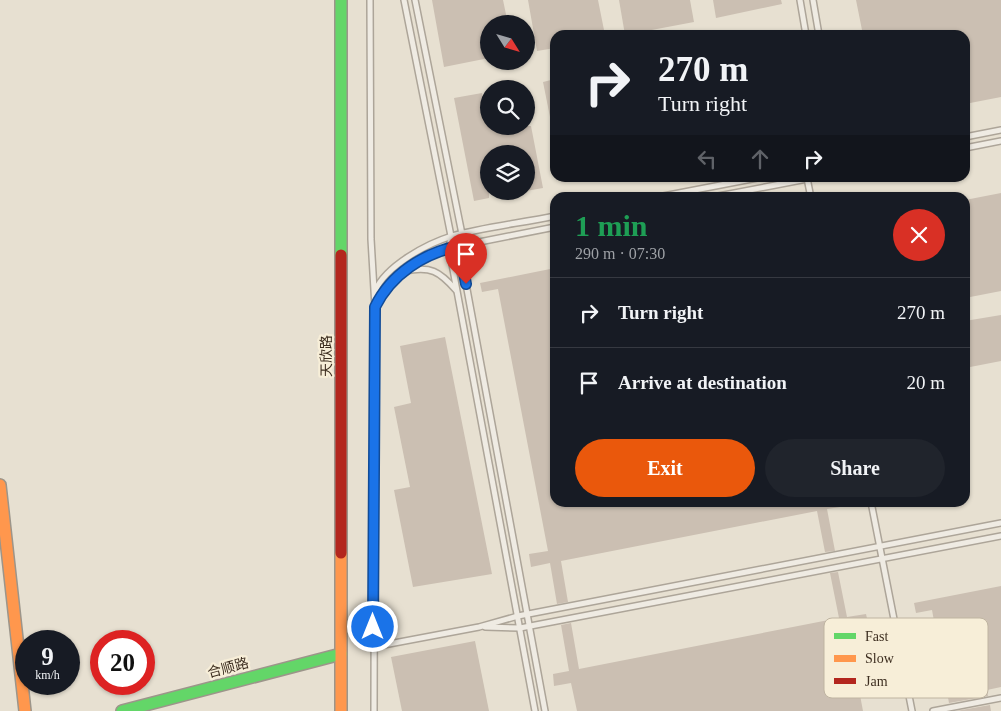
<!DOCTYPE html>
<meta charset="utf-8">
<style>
:root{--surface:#171b24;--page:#20242c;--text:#f1f3f6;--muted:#9ea1a6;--line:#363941;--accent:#ea580c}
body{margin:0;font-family:"Times New Roman","Noto Sans SC",serif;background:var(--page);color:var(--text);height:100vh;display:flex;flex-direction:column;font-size:19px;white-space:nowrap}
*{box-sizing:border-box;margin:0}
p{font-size:16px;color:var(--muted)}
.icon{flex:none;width:28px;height:28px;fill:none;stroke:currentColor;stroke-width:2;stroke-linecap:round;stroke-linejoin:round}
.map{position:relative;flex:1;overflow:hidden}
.details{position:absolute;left:550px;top:192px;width:420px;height:315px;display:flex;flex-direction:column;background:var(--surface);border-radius:15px;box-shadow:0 1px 4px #0004}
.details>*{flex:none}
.banner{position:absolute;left:550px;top:30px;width:420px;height:152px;border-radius:15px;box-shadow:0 1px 4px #0004;background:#171b24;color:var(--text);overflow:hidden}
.needle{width:32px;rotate:127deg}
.buttons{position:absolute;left:480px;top:15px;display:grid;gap:10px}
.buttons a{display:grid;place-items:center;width:55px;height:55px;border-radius:50%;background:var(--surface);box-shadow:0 1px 4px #0004;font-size:25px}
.speed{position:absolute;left:15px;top:630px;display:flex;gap:10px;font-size:25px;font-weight:700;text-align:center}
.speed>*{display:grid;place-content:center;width:65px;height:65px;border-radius:50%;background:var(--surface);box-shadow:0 1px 4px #0004;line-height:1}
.speed small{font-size:12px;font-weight:400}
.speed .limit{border:8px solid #d22;background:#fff;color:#111}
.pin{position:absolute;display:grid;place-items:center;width:42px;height:42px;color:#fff;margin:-51px -21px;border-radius:50% 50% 50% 0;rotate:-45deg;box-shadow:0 0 5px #0007}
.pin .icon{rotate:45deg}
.me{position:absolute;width:55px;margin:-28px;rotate:0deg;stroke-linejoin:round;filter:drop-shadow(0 0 4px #0008)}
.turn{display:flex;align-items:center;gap:18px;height:105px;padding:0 25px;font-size:22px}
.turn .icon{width:65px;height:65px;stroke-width:2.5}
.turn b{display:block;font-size:35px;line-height:42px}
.lanes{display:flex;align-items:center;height:48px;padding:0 25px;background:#0003;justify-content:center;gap:25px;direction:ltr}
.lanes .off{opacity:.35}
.round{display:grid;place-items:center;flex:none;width:52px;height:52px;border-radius:26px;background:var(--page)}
.head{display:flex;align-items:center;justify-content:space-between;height:85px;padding:0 25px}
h1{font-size:30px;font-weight:600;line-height:38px;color:#1e9e55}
.action{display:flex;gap:10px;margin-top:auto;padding:10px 25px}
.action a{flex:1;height:58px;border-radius:30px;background:var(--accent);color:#fff;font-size:20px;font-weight:600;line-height:58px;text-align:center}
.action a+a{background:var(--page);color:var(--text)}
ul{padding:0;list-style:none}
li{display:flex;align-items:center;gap:15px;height:70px;padding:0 25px;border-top:1px solid var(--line)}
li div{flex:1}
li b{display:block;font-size:19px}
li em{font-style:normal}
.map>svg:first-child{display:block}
</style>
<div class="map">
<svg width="1001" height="711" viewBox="0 0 1001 711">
<rect width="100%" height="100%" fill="#e7e0d1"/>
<g fill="#cbbfb2">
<polygon points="432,0 503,0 508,24 489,24 489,58 444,67"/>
<polygon points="528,0 598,0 605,35 555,35 555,48 537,51"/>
<polygon points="619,0 690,0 694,22 625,35"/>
<polygon points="713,0 781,0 782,4 716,18"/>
<polygon points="856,0 1001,0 1001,97 965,104 965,35 863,35"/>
<polygon points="555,79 555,122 551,122 543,82"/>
<polygon points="482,93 488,126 531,126 543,188 526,191 526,154 489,154 489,198 474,201 454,98"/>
<polygon points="1001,193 1001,291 965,298 965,200"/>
<polygon points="555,268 555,369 553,369 555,378 555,502 840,502 840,507 827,509 835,551 825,552 817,511 561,561 568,602 557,604 550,563 531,567 529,554 548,551 498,289 482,292 480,283"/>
<polygon points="1001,315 1001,361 965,368 965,321"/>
<polygon points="445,337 492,574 413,587 394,490 410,487 394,407 411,403 400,346"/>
<polygon points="838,572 847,617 866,614 869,627 848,631 863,711 577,711 571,683 554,686 553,674 569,671 561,625 571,623 579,669 839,618 830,573"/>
<polygon points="1001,586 1001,687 987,690 988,696 949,703 932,610 916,613 914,603"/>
<polygon points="475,641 489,711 402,711 391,657"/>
<polygon points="990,705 991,711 956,711"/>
</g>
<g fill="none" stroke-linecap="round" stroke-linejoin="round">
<g stroke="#ada599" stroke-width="8">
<g id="lane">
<polyline points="370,0 371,239 375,307 374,711"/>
<polyline points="404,0 451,236 449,248 535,711"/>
<polyline points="415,0 462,234 459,246 545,711"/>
<polyline points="800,0 806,35"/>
<polyline points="813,0 819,35"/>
<polyline points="965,137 1001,130"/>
<polyline points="965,148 1001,141"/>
<polyline points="807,178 811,198"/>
<polyline points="653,198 757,178"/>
<polyline points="708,198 812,178"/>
<path d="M405,271c26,-5 34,0 51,19"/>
<path d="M375,291c11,-25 51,-47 77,-55 32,-9 70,-13 103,-20"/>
<path d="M375,306c15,-29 43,-48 74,-58l106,-21"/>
<polyline points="871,502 912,711"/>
<polyline points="485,627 520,628 1001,536"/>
<polyline points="373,647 479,627 518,616 1001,523"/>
<polyline points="933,711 1001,698"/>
</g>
</g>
<g stroke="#9c958a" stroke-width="14">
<g id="fast">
<polyline points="341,0 341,255"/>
<polyline points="122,711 341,654"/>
</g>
</g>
<g stroke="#9c958a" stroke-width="14">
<g id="slow">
<polyline points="0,485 25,711"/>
<polyline points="341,553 341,711"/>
</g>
</g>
<g stroke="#9c958a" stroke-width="14">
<polyline id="jam" points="341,255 341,553"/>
</g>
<use href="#lane" stroke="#efebe3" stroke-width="5"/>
<use href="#fast" stroke="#63d668" stroke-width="11"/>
<use href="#slow" stroke="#ff974d" stroke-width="11"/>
<use href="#jam" stroke="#b3261e" stroke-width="11"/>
</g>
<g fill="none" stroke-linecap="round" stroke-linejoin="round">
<g stroke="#114b97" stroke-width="12">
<path id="route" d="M373,627l2,-320c16,-33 49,-54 84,-61l7,38"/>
</g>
<use href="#route" stroke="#1a73e8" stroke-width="9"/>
</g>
<g text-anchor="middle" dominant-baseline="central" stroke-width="4.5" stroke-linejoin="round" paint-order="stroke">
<g font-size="14" fill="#3d2e20" stroke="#f7eed8">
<text transform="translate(326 356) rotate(-90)">天欣路</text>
<text transform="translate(228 668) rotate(-15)">合顺路</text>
</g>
</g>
<rect x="824" y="618" width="164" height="80" rx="8" fill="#f7eed8" stroke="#bfb4a1" stroke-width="1"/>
<rect x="834" y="633" width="22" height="6" fill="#63d668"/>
<rect x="834" y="655" width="22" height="7" fill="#ff974d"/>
<rect x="834" y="678" width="22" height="6" fill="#b3261e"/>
<g font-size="14" fill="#3d2e20">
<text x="865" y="641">Fast</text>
<text x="865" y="663">Slow</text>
<text x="865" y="686">Jam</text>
</g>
</svg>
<div class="buttons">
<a><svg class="needle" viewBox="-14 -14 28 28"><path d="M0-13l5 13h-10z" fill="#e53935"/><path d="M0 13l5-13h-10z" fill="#9ea1a6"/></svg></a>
<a><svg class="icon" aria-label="search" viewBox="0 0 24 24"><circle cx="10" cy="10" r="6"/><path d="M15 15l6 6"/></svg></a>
<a><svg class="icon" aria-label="layers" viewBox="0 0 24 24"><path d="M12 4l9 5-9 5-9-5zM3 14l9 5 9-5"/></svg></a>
</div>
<div class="speed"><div>9<small>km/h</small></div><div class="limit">20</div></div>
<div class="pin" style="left:466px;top:284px;background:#d93025"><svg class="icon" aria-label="arrive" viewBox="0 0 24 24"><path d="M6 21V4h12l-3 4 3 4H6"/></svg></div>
<svg class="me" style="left:373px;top:627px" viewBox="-20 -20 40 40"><circle r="17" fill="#1a73e8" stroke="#fff" stroke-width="3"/><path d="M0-11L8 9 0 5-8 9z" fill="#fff"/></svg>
<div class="banner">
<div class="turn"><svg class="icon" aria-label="right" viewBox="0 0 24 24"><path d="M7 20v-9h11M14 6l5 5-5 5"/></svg><div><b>270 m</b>Turn right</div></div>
<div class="lanes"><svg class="icon off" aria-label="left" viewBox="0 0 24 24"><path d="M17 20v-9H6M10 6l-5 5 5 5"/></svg><svg class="icon off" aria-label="ahead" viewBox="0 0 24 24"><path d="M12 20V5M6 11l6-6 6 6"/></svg><svg class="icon" aria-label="right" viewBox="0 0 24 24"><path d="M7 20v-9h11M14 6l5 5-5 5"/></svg></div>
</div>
<section class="details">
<div class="head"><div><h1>1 min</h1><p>290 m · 07:30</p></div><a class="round" style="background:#d93025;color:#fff"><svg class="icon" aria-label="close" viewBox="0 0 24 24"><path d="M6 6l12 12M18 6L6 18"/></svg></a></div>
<ul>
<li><svg class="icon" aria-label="right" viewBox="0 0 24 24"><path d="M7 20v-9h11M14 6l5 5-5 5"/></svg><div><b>Turn right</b></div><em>270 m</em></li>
<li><svg class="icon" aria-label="arrive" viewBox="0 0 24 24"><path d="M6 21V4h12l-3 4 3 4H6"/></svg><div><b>Arrive at destination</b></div><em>20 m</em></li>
</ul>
<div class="action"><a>Exit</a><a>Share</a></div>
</section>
</div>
